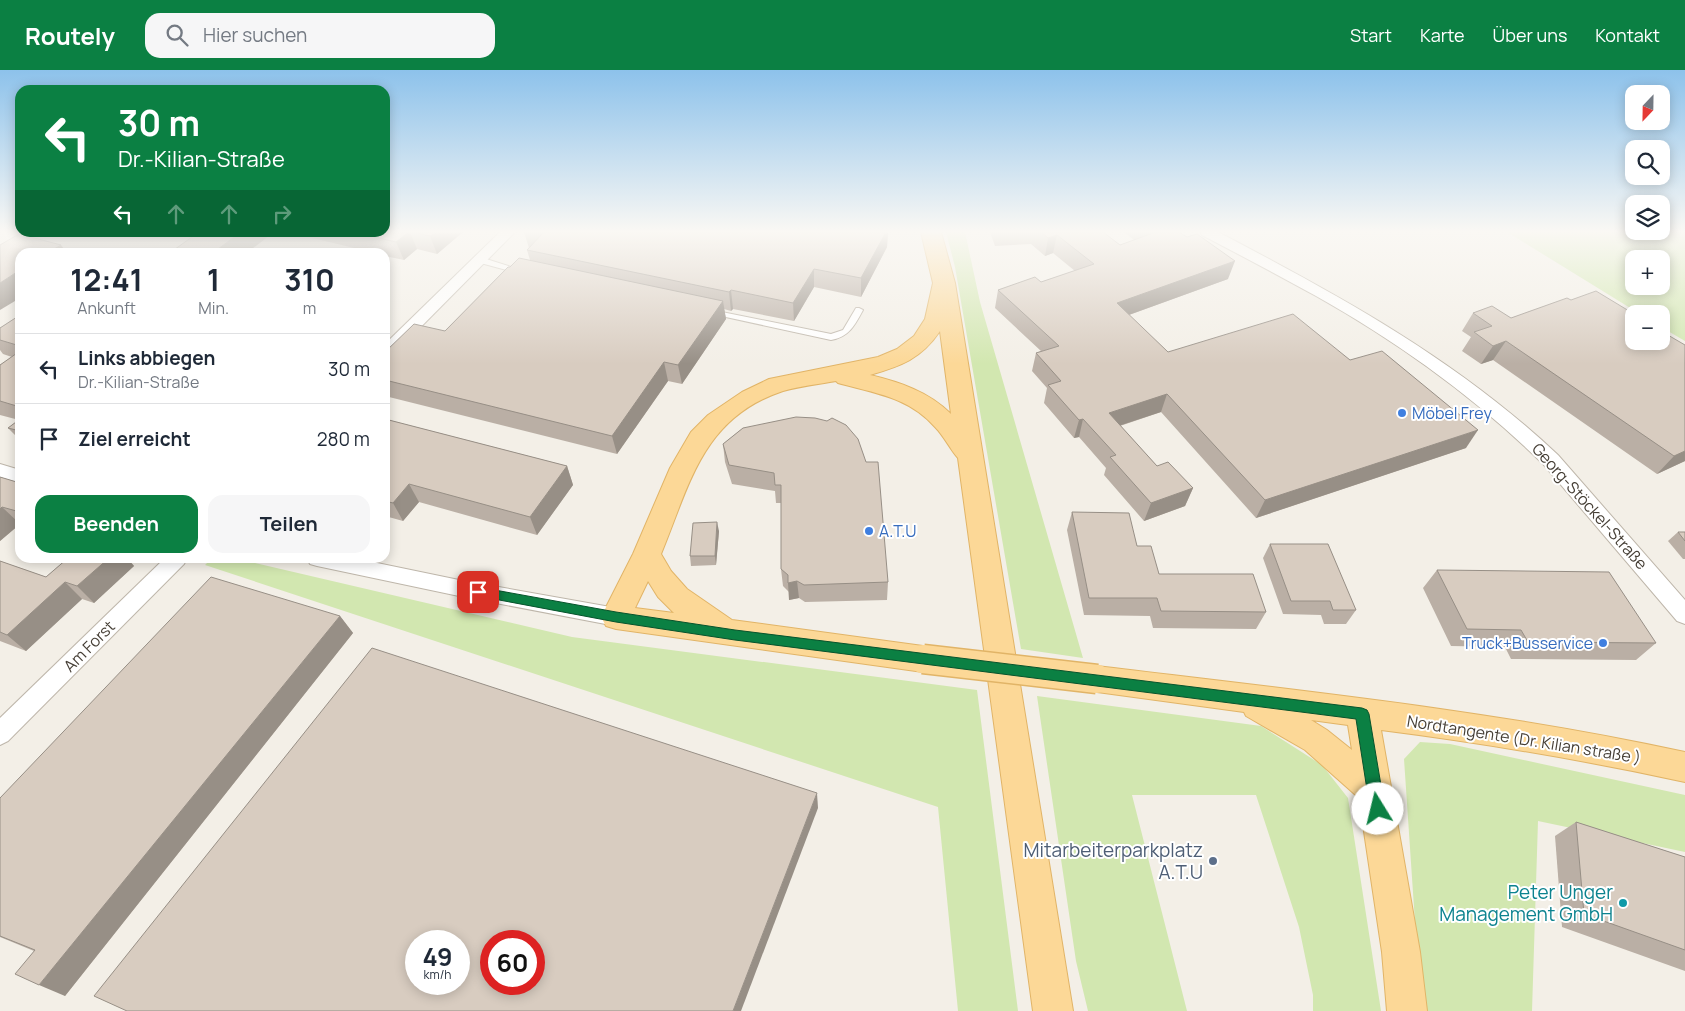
<!DOCTYPE html>
<html lang="de">
<meta charset="utf-8">
<style>
:root{--surface:#fff;--page:#f6f6f7;--text:#1f2937;--muted:#747a83;--line:#e0e1e3;--accent:#0b8043}
body{margin:0;font-family:Manrope,sans-serif;background:var(--page);color:var(--text);height:100vh;display:flex;flex-direction:column;font-size:19px;white-space:nowrap}
*{box-sizing:border-box;margin:0}
p{font-size:16px;color:var(--muted)}
.icon{flex:none;width:28px;height:28px;fill:none;stroke:currentColor;stroke-width:2;stroke-linecap:round;stroke-linejoin:round}
.map{position:relative;flex:1;overflow:hidden}
.sheet{position:absolute;left:15px;top:178px;width:375px;height:315px;display:flex;flex-direction:column;background:var(--surface);border-radius:15px;box-shadow:0 2px 12px #0003}
.sheet>*{flex:none}
.banner{position:absolute;left:15px;top:15px;width:375px;height:152px;border-radius:15px;box-shadow:0 2px 12px #0003;background:#0b8043;color:#fff;overflow:hidden}
.needle{width:32px;rotate:202deg}
.controls{position:absolute;left:1625px;top:15px;display:grid;gap:10px}
.controls a{display:grid;place-items:center;width:45px;height:45px;border-radius:10px;background:var(--surface);box-shadow:0 2px 12px #0003;font-size:25px}
.speed{position:absolute;left:405px;top:860px;display:flex;gap:10px;font-size:25px;font-weight:700;text-align:center}
.speed>*{display:grid;place-content:center;width:65px;height:65px;border-radius:50%;background:var(--surface);box-shadow:0 2px 12px #0003;line-height:1}
.speed small{font-size:12px;font-weight:400}
.speed .limit{border:8px solid #d22;background:#fff;color:#111}
.pin{position:absolute;display:grid;place-items:center;width:42px;height:42px;color:#fff;margin:-21px;border-radius:10px;box-shadow:0 2px 8px #0006}
.me{position:absolute;width:55px;margin:-28px;rotate:351deg;stroke-linejoin:round;filter:drop-shadow(0 0 4px #0008)}
.turn{display:flex;align-items:center;gap:18px;height:105px;padding:0 20px;font-size:22px}
.turn .icon{width:65px;height:65px;stroke-width:2.5}
.turn b{display:block;font-size:35px;line-height:42px}
.lanes{display:flex;align-items:center;height:48px;padding:0 20px;background:#0003;justify-content:center;gap:25px;direction:ltr}
.lanes .off{opacity:.35}
.eta{display:flex;justify-content:space-evenly;align-items:center;height:85px;text-align:center}
.eta b{font-size:30px;font-weight:700;line-height:35px}
.cta{display:flex;gap:10px;margin-top:auto;padding:10px 20px}
.cta a{flex:1;height:58px;border-radius:15px;background:var(--accent);color:#fff;font-size:20px;font-weight:700;line-height:58px;text-align:center}
.cta a+a{background:var(--page);color:var(--text)}
ul{padding:0;list-style:none}
li{display:flex;align-items:center;gap:15px;height:70px;padding:0 20px;border-top:1px solid var(--line)}
li div{flex:1}
li b{display:block;font-size:19px}
li em{font-style:normal}
header{display:flex;align-items:center;gap:30px;box-sizing:border-box;height:70px;padding:0 25px;background:var(--accent);color:#fff}
header strong{font-size:24px}
nav{display:flex;gap:28px;margin-inline-start:auto;font-size:18px}
.search{width:350px;height:45px;background:var(--page);display:flex;align-items:center;gap:12px;box-sizing:border-box;padding:0 18px;border-radius:15px;color:var(--muted);font-size:19px}
.map>svg:first-child{display:block}
</style>
<header>
<strong>Routely</strong>
<div class="search"><svg class="icon" aria-label="search" viewBox="0 0 24 24"><circle cx="10" cy="10" r="6"/><path d="M15 15l6 6"/></svg>Hier suchen</div>
<nav><a>Start</a><a>Karte</a><a>Über uns</a><a>Kontakt</a></nav>
</header>
<div class="map">
<svg width="1685" height="941" viewBox="0 0 1685 941">
<rect width="100%" height="100%" fill="#f3efe7"/>
<g fill="#d2e7b0" fill-rule="evenodd">
<polygon points="946,162 965,162 980,232 1083,588 1021,579 955,197"/>
<path d="M1507,162h178v109l-24,-14v-13h-21zM1634,189h27v27h-27z"/>
<polygon points="212,488 234,488 572,567 977,620 1018,941 958,941 938,737 205,495"/>
<polygon points="1037,626 1261,656 1322,695 1348,728 1381,941 1313,941 1313,925 1299,857 1256,725 1132,725 1187,941 1088,941 1076,891"/>
<polygon points="1420,672 1450,674 1685,725 1685,782 1538,751 1532,941 1421,941 1404,689"/>
</g>
<g fill="none" stroke-linecap="round" stroke-linejoin="round">
<g stroke="#beb6aa" stroke-width="2">
<g id="lane">
<polygon points="477,188 483,188 524,201 520,203 517,203 477,192"/>
<path d="M856,238h3l4,2c-8,15 -14,27 -32,30l-119,-26 -4,-2 4,-2 119,24 12,-4z"/>
</g>
</g>
<g stroke="#beb6aa" stroke-width="2">
<g id="street">
<polygon points="500,162 515,162 391,287 385,288 385,274"/>
<path d="M1200,162h18c122,64 238,127 340,223l127,145v24l-8,-3 -133,-156c-67,-66 -146,-123 -228,-169 -38,-21 -76,-41 -114,-61z"/>
<polygon points="0,394 20,400 20,414 0,408"/>
<polygon points="165,488 187,488 184,494 8,671 0,675 0,648"/>
<polygon points="307,488 353,488 459,510 616,538 624,541 627,547 624,553 616,556 459,526 317,496 310,494"/>
</g>
</g>
<g stroke="#e1b467" stroke-width="2">
<g id="primary">
<path d="M921,162h20l14,51 118,728h-40l-75,-553c-8,-9 -14,-22 -23,-31 -26,-30 -61,-34 -97,-44l-2,-2c-17,3 -36,5 -53,10 -81,27 -93,93 -122,163l10,17 16,18 45,31 191,26 11,4 4,9 -4,9 -11,4 -307,-43 -10,-3 -5,-9 32,-63 37,-86 21,-36 17,-17 34,-23 27,-13 109,-22 19,-8 17,-13 11,-17 8,-36zM940,261l11,83c-22,-22 -51,-32 -81,-39 31,-9 51,-16 70,-44zM648,511l10,16 16,16 -39,-5z"/>
<path d="M1097,596c197,24 394,44 588,86v30c-101,-22 -202,-39 -304,-52l39,222 7,59h-40l-5,-59 -23,-154 -54,-48 -59,-34 -2,-4 -147,-20 -11,-4 -4,-9 4,-9zM1311,650l37,5 4,25 -25,-20z"/>
</g>
</g>
<use href="#lane" fill="#fff" fill-rule="evenodd"/>
<use href="#street" fill="#fff" fill-rule="evenodd"/>
<use href="#primary" fill="#fcd897" fill-rule="evenodd"/>
<g stroke="#e1b467" stroke-width="31" stroke-linecap="butt">
<polyline id="primary-bridge" points="923,589 1097,609"/>
</g>
<use href="#primary-bridge" stroke="#fcd897" stroke-width="28"/>
</g>
<g fill="#baafa5">
<polygon points="287,162 463,162 437,184 417,179 404,190 385,186 385,182 371,182"/>
<polygon points="524,162 888,162 887,177 861,227 814,217 794,251 733,239 731,241 724,239 726,249 682,314 668,311 617,384 385,326 385,282 445,261 530,190 527,180 529,178"/>
<polygon points="990,162 1103,162 1120,175 1134,170 1124,162 1179,162 1228,209 1129,245 1168,282 1350,290 1466,378 1256,448 1161,342 1120,356 1157,396 1193,418 1185,436 1144,451 1104,405 1106,398 1079,367 1074,368 1044,333 1047,318 1032,301 1036,283 1041,281 995,238 998,220 1041,212 1075,201 1053,183 1045,186 1031,174 995,176"/>
<polygon points="1571,230 1685,275 1685,391 1657,404 1493,290 1481,294 1462,281 1471,267 1462,261 1473,243 1511,248"/>
<polygon points="20,245 20,370 8,358 19,350 0,345 0,295 12,287 3,284 0,280 0,258"/>
<polygon points="385,349 567,396 573,415 537,465 419,432 403,451 385,446"/>
<polygon points="743,358 888,512 887,530 805,532 799,528 789,530 789,522 783,516 781,499 781,433 776,433 775,421 732,414 725,392 723,374"/>
<polygon points="0,407 20,413 20,454 0,471"/>
<polygon points="1072,442 1137,476 1159,504 1266,542 1256,559 1153,558 1150,546 1084,545 1067,460"/>
<polygon points="719,461 716,495 691,496 690,486"/>
<polygon points="1678,462 1685,462 1685,489 1683,489 1668,471"/>
<polygon points="1270,474 1356,540 1346,554 1324,554 1321,545 1283,544 1263,488"/>
<polygon points="68,488 127,488 134,496 94,533 82,529 26,581 0,571 0,491 46,507"/>
<polygon points="1437,500 1656,573 1636,590 1511,589 1505,577 1451,576 1423,518"/>
<polygon points="340,546 353,563 65,926 34,881 0,867 0,728"/>
<polygon points="1576,752 1685,787 1685,901 1562,857 1555,766"/>
</g>
<g fill="#978f86">
<polygon points="241,162 274,162 248,182 214,182"/>
<polygon points="409,162 410,162 417,179 404,190 396,172"/>
<polygon points="436,162 463,162 437,184 430,166"/>
<polygon points="886,162 888,162 887,177 861,227 861,208"/>
<polygon points="1057,165 1053,183 1045,186 1048,168"/>
<polygon points="61,175 66,182 49,182"/>
<polygon points="1235,191 1228,209 1112,251 1117,233"/>
<polygon points="814,199 814,217 794,251 793,233"/>
<polygon points="20,200 20,228 0,240 0,213"/>
<polygon points="731,220 733,239 731,241 729,222"/>
<polygon points="723,231 726,249 682,314 678,295"/>
<polygon points="1506,271 1493,290 1481,294 1493,276"/>
<polygon points="664,292 668,311 617,384 612,366"/>
<polygon points="1167,324 1161,342 1103,361 1109,343"/>
<polygon points="1083,349 1079,367 1074,368 1079,350"/>
<polygon points="1478,360 1466,378 1256,448 1265,430"/>
<polygon points="1685,381 1685,391 1657,404 1674,386"/>
<polygon points="567,396 573,415 537,465 530,447"/>
<polygon points="409,414 419,432 403,451 393,433"/>
<polygon points="1193,418 1185,436 1144,451 1151,433"/>
<polygon points="2,437 20,454 0,471 0,439"/>
<polygon points="717,452 719,461 716,495 715,486"/>
<polygon points="109,488 127,488 134,496 94,533 77,516"/>
<polygon points="797,511 799,528 789,530 788,513"/>
<polygon points="65,512 82,529 26,581 7,565"/>
<polygon points="340,546 353,563 65,926 39,915"/>
<polygon points="817,723 818,738 741,941 733,941"/>
</g>
<g fill="#d8ccc0" stroke="#978f86" fill-rule="evenodd">
<polygon points="199,162 241,162 214,182 171,182"/>
<polygon points="354,162 409,162 396,172"/>
<polygon points="412,162 436,162 430,166"/>
<polygon points="535,162 886,162 861,208 814,199 793,233 731,220 729,222 527,180 543,163"/>
<polygon points="1041,162 1103,162 1120,175 1153,163 1152,162 1179,162 1187,167 1197,164 1235,191 1117,233 1168,282 1293,244 1350,290 1382,281 1478,360 1265,430 1167,324 1109,343 1157,396 1168,392 1193,418 1151,433 1110,387 1116,385 1083,349 1079,350 1048,315 1061,311 1036,283 1059,276 998,220 1035,207 1041,212 1094,194 1057,165 1048,168"/>
<polygon points="19,164 61,175 49,182 20,182 20,200 0,213 0,175"/>
<polygon points="519,188 723,231 678,295 664,292 612,366 385,310 385,282 414,254 445,261 508,197 510,197"/>
<polygon points="1596,221 1634,244 1634,271 1661,271 1661,261 1685,275 1685,381 1674,386 1506,271 1493,276 1474,262 1492,256 1473,243 1492,236 1511,248 1567,228 1571,230"/>
<polygon points="20,245 20,276 0,270 0,258"/>
<polygon points="20,281 20,337 0,331 0,295"/>
<polygon points="796,347 815,348 827,351 832,348 846,355 858,369 866,392 878,392 888,512 804,515 797,511 788,513 788,505 781,499 781,415 775,415 774,403 729,395 723,374 743,358"/>
<polygon points="20,349 20,361 8,358"/>
<polygon points="385,349 567,396 530,447 409,414 393,433 385,431"/>
<polygon points="0,407 20,413 20,442 2,437 0,439"/>
<polygon points="1072,442 1129,443 1137,476 1151,476 1159,504 1253,504 1266,542 1161,541 1157,528 1089,528"/>
<polygon points="717,452 715,486 690,486 693,453"/>
<polygon points="1678,462 1685,462 1685,471"/>
<polygon points="1270,474 1328,474 1356,540 1333,540 1330,531 1291,531"/>
<polygon points="68,488 109,488 77,516 65,512 7,565 0,562 0,491 46,507"/>
<polygon points="1437,500 1609,502 1656,573 1528,572 1521,560 1467,559"/>
<polygon points="211,507 340,546 39,915 15,904 35,880 0,866 0,728"/>
<path d="M372,578l445,145 -84,218h-606l-33,-15zM416,871h43v43h-43zM491,871h43v43h-43z"/>
<polygon points="1576,752 1685,787 1685,880 1584,844"/>
</g>
<linearGradient id="sky" x2="0" y2="1"><stop stop-color="#8dc2eb"/><stop offset="0.55" stop-color="#faf8f4"/><stop offset="1" stop-color="#faf8f4" stop-opacity="0"/></linearGradient>
<rect width="1685" height="294" fill="url(#sky)"/>
<polygon fill="#0b8043" stroke="#07532c" points="478,517 616,542 735,560 1362,638 1367,640 1369,644 1385,739 1382,743 1378,745 1373,743 1370,739 1356,649 735,570 616,552 478,526 474,525 472,522 474,518"/>
<g fill="#3f7fe0" stroke="#fff" stroke-width="2">
<circle cx="1402" cy="343" r="5"/>
<circle cx="869" cy="461" r="5"/>
<circle cx="1603" cy="573" r="5"/>
</g>
<circle fill="#5c6f8a" stroke="#fff" stroke-width="2" cx="1213" cy="791" r="5"/>
<circle fill="#0f9aa8" stroke="#fff" stroke-width="2" cx="1623" cy="833" r="5"/>
<g text-anchor="middle" dominant-baseline="central" stroke-width="4" stroke-linejoin="round" paint-order="stroke">
<g font-size="16" fill="#366cbe" stroke="#fff" text-anchor="start">
<text x="1412" y="343">Möbel Frey</text>
<text x="879" y="461">A.T.U</text>
<text x="1593" y="573" text-anchor="end">Truck+Busservice</text>
</g>
<g font-size="16" fill="#463f36" stroke="#fff">
<text transform="translate(1590 436) rotate(48)">Georg-Stöckel-Straße</text>
<text transform="translate(89 576) rotate(-45)">Am Forst</text>
<text transform="translate(1524 669) rotate(9)">Nordtangente (Dr. Kilian straße )</text>
</g>
<g font-size="19" fill="#4e5e75" stroke="#fff" text-anchor="end">
<text x="1203" y="780">Mitarbeiterparkplatz<tspan x="1203" dy="22">A.T.U</tspan></text>
</g>
<g font-size="19" fill="#0d838f" stroke="#fff" text-anchor="end">
<text x="1613" y="822">Peter Unger<tspan x="1613" dy="22">Management GmbH</tspan></text>
</g>
</g>
</svg>
<div class="controls">
<a><svg class="needle" viewBox="-14 -14 28 28"><path d="M0-13l5 13h-10z" fill="#e53935"/><path d="M0 13l5-13h-10z" fill="#747a83"/></svg></a>
<a><svg class="icon" aria-label="search" viewBox="0 0 24 24"><circle cx="10" cy="10" r="6"/><path d="M15 15l6 6"/></svg></a>
<a><svg class="icon" aria-label="layers" viewBox="0 0 24 24"><path d="M12 4l9 5-9 5-9-5zM3 14l9 5 9-5"/></svg></a>
<a>+</a>
<a>−</a>
</div>
<div class="speed"><div>49<small>km/h</small></div><div class="limit">60</div></div>
<div class="pin" style="left:478px;top:522px;background:#d93025"><svg class="icon" aria-label="arrive" viewBox="0 0 24 24"><path d="M6 21V4h12l-3 4 3 4H6"/></svg></div>
<svg class="me" style="left:1378px;top:739px" viewBox="-20 -20 40 40"><circle r="19" fill="#fff"/><path d="M0-13L10 11 0 6-10 11z" fill="#0b8043"/></svg>
<div class="banner">
<div class="turn"><svg class="icon" aria-label="left" viewBox="0 0 24 24"><path d="M17 20v-9H6M10 6l-5 5 5 5"/></svg><div><b>30 m</b>Dr.-Kilian-Straße</div></div>
<div class="lanes"><svg class="icon" aria-label="left" viewBox="0 0 24 24"><path d="M17 20v-9H6M10 6l-5 5 5 5"/></svg><svg class="icon off" aria-label="ahead" viewBox="0 0 24 24"><path d="M12 20V5M6 11l6-6 6 6"/></svg><svg class="icon off" aria-label="ahead" viewBox="0 0 24 24"><path d="M12 20V5M6 11l6-6 6 6"/></svg><svg class="icon off" aria-label="right" viewBox="0 0 24 24"><path d="M7 20v-9h11M14 6l5 5-5 5"/></svg></div>
</div>
<section class="sheet">
<div class="eta">
<div><b>12:41</b><p>Ankunft</p></div>
<div><b>1</b><p>Min.</p></div>
<div><b>310</b><p>m</p></div>
</div>
<ul>
<li><svg class="icon" aria-label="left" viewBox="0 0 24 24"><path d="M17 20v-9H6M10 6l-5 5 5 5"/></svg><div><b>Links abbiegen</b><p>Dr.-Kilian-Straße</p></div><em>30 m</em></li>
<li><svg class="icon" aria-label="arrive" viewBox="0 0 24 24"><path d="M6 21V4h12l-3 4 3 4H6"/></svg><div><b>Ziel erreicht</b></div><em>280 m</em></li>
</ul>
<div class="cta"><a>Beenden</a><a>Teilen</a></div>
</section>
</div>
